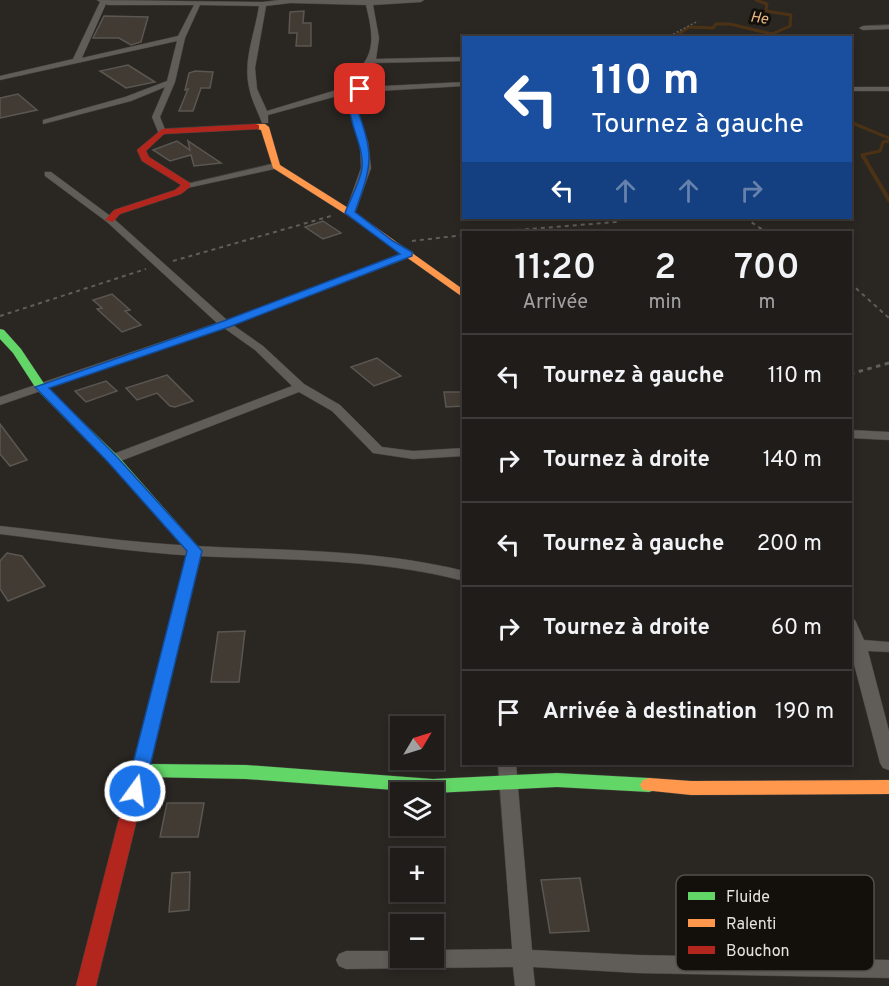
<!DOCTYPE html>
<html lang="fr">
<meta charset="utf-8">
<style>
:root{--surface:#201c1a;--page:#282523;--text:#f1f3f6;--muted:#a2a1a2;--line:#3d3a39}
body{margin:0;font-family:Overpass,sans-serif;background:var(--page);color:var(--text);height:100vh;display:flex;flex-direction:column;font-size:22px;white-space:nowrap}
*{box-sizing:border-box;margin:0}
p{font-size:20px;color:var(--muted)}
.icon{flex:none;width:33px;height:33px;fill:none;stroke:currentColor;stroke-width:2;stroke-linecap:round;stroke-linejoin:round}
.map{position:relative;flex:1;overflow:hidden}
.panel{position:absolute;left:462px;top:231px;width:390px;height:534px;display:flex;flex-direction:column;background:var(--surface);border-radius:0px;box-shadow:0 3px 9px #0003,0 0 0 2px var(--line)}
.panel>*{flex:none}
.guide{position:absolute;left:462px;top:36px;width:390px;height:183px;border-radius:0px;box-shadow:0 3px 9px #0003,0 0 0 2px var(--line);background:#1a4fa0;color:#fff;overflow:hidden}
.needle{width:39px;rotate:52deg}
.controls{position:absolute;left:390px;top:716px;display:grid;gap:12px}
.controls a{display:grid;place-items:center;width:54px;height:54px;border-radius:0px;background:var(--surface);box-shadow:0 3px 9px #0003,0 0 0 2px var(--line);font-size:30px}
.pin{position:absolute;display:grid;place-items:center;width:51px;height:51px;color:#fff;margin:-26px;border-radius:12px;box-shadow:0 3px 9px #0006}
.me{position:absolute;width:66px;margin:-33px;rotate:14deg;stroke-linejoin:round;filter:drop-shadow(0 0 4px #0008)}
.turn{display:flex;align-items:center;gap:21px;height:126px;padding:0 30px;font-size:27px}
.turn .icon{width:78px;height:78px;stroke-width:2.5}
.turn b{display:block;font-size:42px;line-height:51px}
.lanes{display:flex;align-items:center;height:57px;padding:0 30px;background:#0003;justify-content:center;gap:30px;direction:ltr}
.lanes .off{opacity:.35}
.eta{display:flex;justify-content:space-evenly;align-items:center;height:102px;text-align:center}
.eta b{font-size:36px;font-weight:600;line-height:42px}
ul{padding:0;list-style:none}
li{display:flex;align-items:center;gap:18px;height:84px;padding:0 30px;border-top:2px solid var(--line)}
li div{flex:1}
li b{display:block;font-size:22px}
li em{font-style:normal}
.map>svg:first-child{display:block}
</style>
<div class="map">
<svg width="889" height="986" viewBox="0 0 889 986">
<rect width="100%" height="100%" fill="#2a2622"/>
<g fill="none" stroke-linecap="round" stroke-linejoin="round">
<g stroke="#4c3215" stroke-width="3">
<polyline points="673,38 689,27 713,28 716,24 730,24 772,34 790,26 791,15 766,11 767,4 756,0"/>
<polyline points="850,122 889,138"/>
<polyline points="864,158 862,155 880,151 883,142 889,141"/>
</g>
<polyline stroke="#4c3215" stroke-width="4" points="863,156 889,200"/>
</g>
<g fill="#423b33" stroke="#5a5652" stroke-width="1.5">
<polygon points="304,11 303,23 311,23 311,46 296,46 297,33 289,33 290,12"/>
<polygon points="104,16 148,17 141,42 131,45 119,38 93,38"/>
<polygon points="128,65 155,82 126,88 100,71"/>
<polygon points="195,71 213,72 210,88 201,88 193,111 179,111 188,89 185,90 189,73"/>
<polygon points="18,94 37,110 0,118 0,98"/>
<polygon points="177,141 190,150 188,141 221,163 194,166 191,155 170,161 153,150"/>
<polygon points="323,221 341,233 323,239 305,227"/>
<polygon points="112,294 130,310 125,311 141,325 122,332 97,309 102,308 93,300"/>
<polygon points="377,358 401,376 374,386 351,367"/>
<polygon points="167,375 193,401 175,407 170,406 157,393 137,400 126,388"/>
<polygon points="106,381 117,391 86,402 75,391"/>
<polygon points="444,392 464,392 464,406 446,407"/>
<polygon points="0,424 27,460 10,466 0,454"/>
<polygon points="7,553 22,556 45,586 8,601 0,589 0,561"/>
<polygon points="245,631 239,682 211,682 218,632"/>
<polygon points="167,803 204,803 198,837 160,837"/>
<polygon points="190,872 189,910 169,912 172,873"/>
<polygon points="580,878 589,931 550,933 541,880"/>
</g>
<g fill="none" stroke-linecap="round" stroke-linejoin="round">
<g stroke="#45413e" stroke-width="1">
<g id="street">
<path d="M97,0l166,2 16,-2h145l-3,2 -48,3 6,33 -3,21 88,-2v4l-91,2 -4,4 2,11 -7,9 100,-5v4l-103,6 -6,13 13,37 3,26 -16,45 -5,3 -5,-3 16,-45 -1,-26 -13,-37 5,-13 -84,23v8h-6c-4,-11 -11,-24 -13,-36 -6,-27 6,-54 10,-81l-59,-1 -15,33 -10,44 -15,35 6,15 -1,2h-6l-7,-17 13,-30 -34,14 -88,23v-4l82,-23 42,-16 10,-40 -177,39v-4l73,-17 27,-57zM291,3l75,2c5,22 11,43 -5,62l2,11 -7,9 -13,1 -76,23 -10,-22 -2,-21 11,-62zM106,4l2,1h86l-16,31 -96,22z"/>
<polygon points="889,25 889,29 863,30 859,28 863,26"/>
<rect x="850" y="87" width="39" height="4"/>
<polygon points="276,163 281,166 279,168 187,188 182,185"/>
<polygon points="45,172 51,172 113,218 227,320 405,252 413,252 413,256 233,325 263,346 304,384 340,405 382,447 413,451 464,448 464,456 413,459 373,453 332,411 299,392 118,462 108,462 106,459 108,456 292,386 255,350 224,328 0,405 0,397 217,323 107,222 45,176"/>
<polygon points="850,430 889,432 889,440 850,438"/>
<path d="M0,526c65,7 130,17 196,20 90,5 179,3 268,25v10c-89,-23 -178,-21 -268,-25 -66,-4 -131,-14 -196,-22z"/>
<polygon points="850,619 855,620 864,640 889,642 889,652 868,651 889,731 889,770 883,768 880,763 850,649"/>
<polygon points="498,764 516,764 532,950 637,955 889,960 889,978 637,973 533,967 535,986 515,986 513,967 346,969 339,966 336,960 339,954 346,951 400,951 400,957 434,957 434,950 512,949"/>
</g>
</g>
<g stroke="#45413e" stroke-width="1">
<polygon id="fast" points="0,329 4,330 21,349 45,385 118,456 202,551 150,764 246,765 433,779 557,773 649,778 655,780 658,785 655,790 649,792 557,787 434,793 246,779 147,777 137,812 131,814 125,812 122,807 188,552 108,462 37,390 13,353 0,339"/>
</g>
<g stroke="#45413e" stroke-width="1">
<g id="slow">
<polygon points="265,124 269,127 280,165 353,211 464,290 464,298 347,215 273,168 261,130 252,127 256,124"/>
<polygon points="649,778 691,781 889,780 889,794 691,795 643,790 640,785 643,780"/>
</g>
</g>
<g stroke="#45413e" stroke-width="1">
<g id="jam">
<polygon points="256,124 259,125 259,129 164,134 146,151 149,157 190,183 190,187 181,194 120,214 113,222 105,220 114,210 175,190 181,185 142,161 137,150 162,129"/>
<polygon points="131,800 137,802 140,807 96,986 76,986 122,807 125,802"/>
</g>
</g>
<polyline stroke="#605d5b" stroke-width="1.5" stroke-dasharray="2 2" stroke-linecap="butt" points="666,38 698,21"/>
<g stroke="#605d5b" stroke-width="2" stroke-dasharray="4 4" stroke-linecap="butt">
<polyline points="745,218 766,232"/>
<polyline points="493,232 616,222 625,218"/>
<polyline points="412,241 464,235"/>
<polyline points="173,261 331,216"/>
<polyline points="850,283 889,318"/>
<polyline points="0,316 146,269"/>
</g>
<polyline stroke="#605d5b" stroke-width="3" stroke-dasharray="4.5 4.5" stroke-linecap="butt" points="850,374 889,363"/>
<use href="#street" fill="#605c58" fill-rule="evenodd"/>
<use href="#fast" fill="#63d668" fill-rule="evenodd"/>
<use href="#slow" fill="#ff974d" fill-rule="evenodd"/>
<use href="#jam" fill="#b3261e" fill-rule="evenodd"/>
</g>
<path fill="#1a73e8" stroke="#114b97" stroke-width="1.5" d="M357,87l7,2 -8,16c18,52 17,56 -1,107l38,29 19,11v4l-183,71 -180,61 68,69 85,94 -58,240 -3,5h-12l-3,-5 61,-240 -79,-89 -73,-75 186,-65 179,-68 -55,-41c5,-14 15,-30 17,-45 3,-28 -25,-58 -5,-81z"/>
<g text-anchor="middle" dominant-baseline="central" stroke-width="6" stroke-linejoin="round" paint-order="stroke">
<g font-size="15" font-style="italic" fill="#edb985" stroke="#13100c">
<text transform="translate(759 19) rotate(8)">He</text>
</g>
</g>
<rect x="676" y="875" width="198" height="96" rx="9" fill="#13100c" stroke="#534f4a" stroke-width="1.5"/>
<rect x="688" y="892" width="27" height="8" fill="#63d668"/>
<rect x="688" y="919" width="27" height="8" fill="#ff974d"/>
<rect x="688" y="946" width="27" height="8" fill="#b3261e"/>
<g font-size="16" fill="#e7e1dc">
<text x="726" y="902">Fluide</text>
<text x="726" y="929">Ralenti</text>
<text x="726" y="956">Bouchon</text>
</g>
</svg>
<div class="controls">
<a><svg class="needle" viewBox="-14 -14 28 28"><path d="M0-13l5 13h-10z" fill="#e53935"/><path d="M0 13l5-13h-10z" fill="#a2a1a2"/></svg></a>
<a><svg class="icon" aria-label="layers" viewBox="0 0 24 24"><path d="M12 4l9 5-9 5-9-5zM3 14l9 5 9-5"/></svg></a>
<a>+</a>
<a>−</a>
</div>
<div class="pin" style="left:360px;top:89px;background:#d93025"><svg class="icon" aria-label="arrive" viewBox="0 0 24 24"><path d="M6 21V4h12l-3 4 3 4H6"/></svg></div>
<svg class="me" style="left:135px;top:791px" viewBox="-20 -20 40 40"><circle r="17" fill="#1a73e8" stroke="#fff" stroke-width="3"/><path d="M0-11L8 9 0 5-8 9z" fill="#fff"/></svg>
<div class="guide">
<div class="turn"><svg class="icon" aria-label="left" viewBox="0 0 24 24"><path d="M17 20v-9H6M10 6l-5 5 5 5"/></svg><div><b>110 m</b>Tournez à gauche</div></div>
<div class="lanes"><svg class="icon" aria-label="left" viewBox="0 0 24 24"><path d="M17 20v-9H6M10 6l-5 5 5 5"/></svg><svg class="icon off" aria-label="ahead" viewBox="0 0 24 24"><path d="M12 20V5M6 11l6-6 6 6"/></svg><svg class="icon off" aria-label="ahead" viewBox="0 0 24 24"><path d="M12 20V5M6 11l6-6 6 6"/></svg><svg class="icon off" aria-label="right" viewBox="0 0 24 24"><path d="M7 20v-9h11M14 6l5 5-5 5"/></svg></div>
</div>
<section class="panel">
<div class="eta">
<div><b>11:20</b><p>Arrivée</p></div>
<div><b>2</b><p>min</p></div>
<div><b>700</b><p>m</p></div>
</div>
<ul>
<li><svg class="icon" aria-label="left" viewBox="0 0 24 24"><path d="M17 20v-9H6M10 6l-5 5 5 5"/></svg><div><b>Tournez à gauche</b></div><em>110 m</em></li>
<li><svg class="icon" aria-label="right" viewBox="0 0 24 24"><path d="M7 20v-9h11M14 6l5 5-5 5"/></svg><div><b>Tournez à droite</b></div><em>140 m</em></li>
<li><svg class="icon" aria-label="left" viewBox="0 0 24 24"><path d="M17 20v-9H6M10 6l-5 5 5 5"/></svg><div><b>Tournez à gauche</b></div><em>200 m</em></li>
<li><svg class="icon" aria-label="right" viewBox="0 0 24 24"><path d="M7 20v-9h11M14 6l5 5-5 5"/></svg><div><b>Tournez à droite</b></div><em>60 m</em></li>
<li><svg class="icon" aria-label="arrive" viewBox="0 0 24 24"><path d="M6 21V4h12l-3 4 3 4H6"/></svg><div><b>Arrivée à destination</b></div><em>190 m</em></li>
</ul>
</section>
</div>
